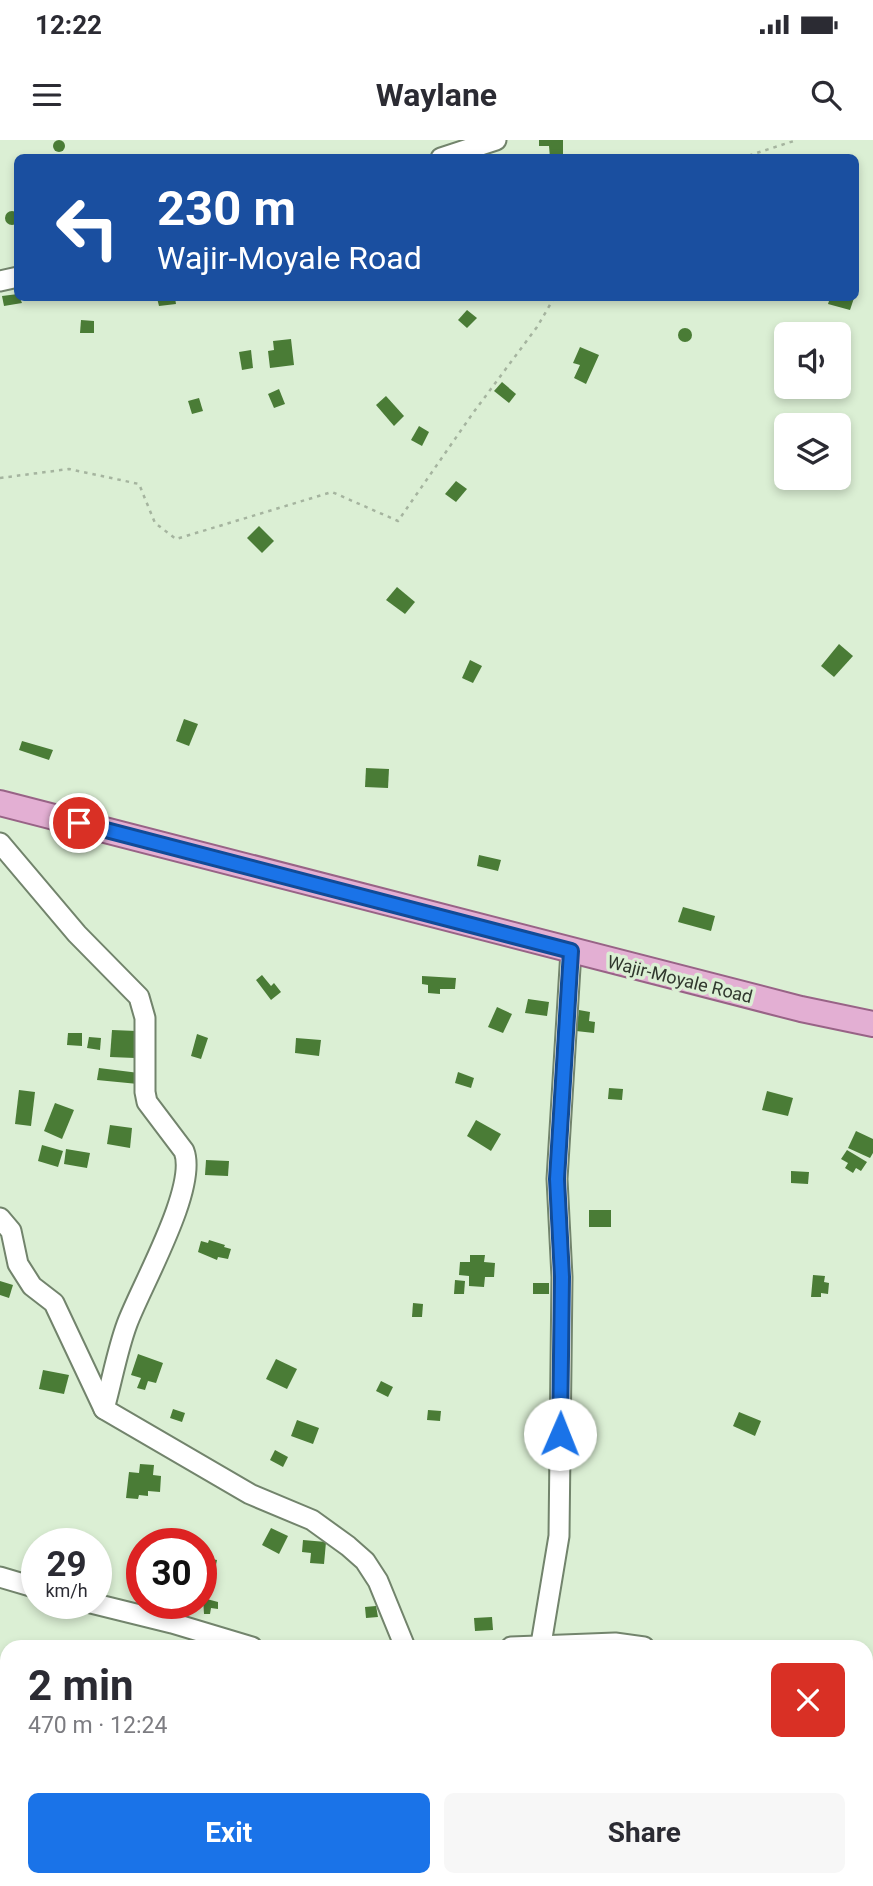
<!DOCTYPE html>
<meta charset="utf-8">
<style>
:root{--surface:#fff;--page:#f7f7f7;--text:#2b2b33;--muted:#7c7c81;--accent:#1a73e8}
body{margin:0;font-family:Roboto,sans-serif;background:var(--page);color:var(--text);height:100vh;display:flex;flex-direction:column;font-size:26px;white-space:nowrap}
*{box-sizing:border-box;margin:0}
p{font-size:23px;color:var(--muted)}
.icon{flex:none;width:38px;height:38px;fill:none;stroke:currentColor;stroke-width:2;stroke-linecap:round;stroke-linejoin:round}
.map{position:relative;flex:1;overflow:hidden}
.panel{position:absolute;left:0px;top:1500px;width:873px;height:247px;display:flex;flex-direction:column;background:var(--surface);border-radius:21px 21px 0 0;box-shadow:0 4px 10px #0003}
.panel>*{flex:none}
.top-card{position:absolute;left:14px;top:14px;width:845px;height:147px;border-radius:10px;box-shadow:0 4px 10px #0003;background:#1a4fa0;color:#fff;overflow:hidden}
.tools{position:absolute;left:774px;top:182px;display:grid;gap:14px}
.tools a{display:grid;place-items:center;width:77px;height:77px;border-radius:10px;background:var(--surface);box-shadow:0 4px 10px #0003;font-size:35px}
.speed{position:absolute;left:21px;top:1388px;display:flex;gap:14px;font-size:35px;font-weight:700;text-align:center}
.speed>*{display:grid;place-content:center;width:91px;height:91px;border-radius:50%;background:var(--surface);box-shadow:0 4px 10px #0003;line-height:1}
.speed small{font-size:18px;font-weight:400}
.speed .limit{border:10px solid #d22;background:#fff;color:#111}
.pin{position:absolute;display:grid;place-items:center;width:60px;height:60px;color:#fff;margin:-30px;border:4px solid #fff;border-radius:50%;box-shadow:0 2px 7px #0007}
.me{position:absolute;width:77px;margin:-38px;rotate:1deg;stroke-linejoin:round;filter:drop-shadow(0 0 5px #0008)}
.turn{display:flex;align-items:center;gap:24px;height:147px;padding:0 28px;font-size:32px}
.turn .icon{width:91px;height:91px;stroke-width:2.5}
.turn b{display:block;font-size:49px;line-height:60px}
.round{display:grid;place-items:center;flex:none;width:74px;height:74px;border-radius:10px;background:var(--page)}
.head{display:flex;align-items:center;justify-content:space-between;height:119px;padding:0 28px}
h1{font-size:42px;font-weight:700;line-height:52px}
.action{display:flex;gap:14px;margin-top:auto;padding:14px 28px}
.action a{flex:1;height:80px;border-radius:10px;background:var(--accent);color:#fff;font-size:28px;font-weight:700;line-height:80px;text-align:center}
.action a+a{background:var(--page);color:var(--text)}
.status{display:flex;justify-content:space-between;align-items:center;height:49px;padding:0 35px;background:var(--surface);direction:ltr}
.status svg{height:19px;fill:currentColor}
header{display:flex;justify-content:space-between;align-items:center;height:91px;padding:0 28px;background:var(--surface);font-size:32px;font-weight:700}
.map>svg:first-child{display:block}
</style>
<div class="status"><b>12:22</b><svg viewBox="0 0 49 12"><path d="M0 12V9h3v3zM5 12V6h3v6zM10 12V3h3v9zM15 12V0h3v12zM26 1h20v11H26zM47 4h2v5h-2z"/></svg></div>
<header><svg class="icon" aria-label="menu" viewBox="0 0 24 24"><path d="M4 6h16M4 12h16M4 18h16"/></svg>Waylane<svg class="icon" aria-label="search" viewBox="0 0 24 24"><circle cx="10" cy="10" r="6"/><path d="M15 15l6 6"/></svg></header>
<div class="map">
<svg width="873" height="1746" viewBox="0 0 873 1746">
<rect width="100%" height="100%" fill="#dbefd4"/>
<g fill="#4a7c36">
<circle cx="59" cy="6" r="6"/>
<polygon points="539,0 563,0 563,18 550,18 549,6 539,6"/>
<circle cx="12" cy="78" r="7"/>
<polygon points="18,154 22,163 4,166 2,156"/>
<polygon points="157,158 175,158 176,164 159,166"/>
<polygon points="830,158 854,158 850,170 828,164"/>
<polygon points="467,170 477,178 467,188 458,180"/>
<polygon points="81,180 94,181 94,193 80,193"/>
<circle cx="685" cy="195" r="7"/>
<polygon points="291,199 294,225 270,228 268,211 274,210 273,201"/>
<polygon points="580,207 599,215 586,244 574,238 580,225 573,223"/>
<polygon points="251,210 253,228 242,230 239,212"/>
<polygon points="502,242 516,254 509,263 494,251"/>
<polygon points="279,249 285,264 274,268 268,254"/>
<polygon points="386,256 404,276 394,286 376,265"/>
<polygon points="199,258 203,271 192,274 188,261"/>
<polygon points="419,286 429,292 422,306 411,300"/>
<polygon points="456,341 467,349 456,362 445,354"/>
<polygon points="259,386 274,401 262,413 247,398"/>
<polygon points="397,447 415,462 405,474 386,460"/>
<polygon points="839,504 853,516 834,537 821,526"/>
<polygon points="470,520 482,526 473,543 462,538"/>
<polygon points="184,579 198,584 189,606 176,601"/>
<polygon points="22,601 53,610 49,620 19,610"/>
<polygon points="366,628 389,629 388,648 365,647"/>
<polygon points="479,715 501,720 498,731 477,726"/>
<polygon points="683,767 715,776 711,791 678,782"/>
<polygon points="262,835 271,846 274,843 281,852 271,860 256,840"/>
<polygon points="422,836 456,838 455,849 440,849 440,854 428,853 428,845 422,844"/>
<polygon points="528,859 549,862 547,876 525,873"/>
<polygon points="497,867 512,874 503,893 488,887"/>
<polygon points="579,870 590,872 589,881 595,882 594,893 576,891"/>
<polygon points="112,890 137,891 135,918 110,917"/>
<polygon points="68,893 82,893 82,906 67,905"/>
<polygon points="197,894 208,898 201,919 191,916"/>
<polygon points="89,897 101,898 100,910 87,908"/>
<polygon points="296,898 321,900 319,916 295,913"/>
<polygon points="99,928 139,933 138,944 97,940"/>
<polygon points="458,932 474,938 471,948 455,943"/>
<polygon points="609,948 623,949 622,960 608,959"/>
<polygon points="19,950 35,952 31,986 15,984"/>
<polygon points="767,951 793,958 788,976 762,970"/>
<polygon points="55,963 74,970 62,999 44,991"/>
<polygon points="476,980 501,994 491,1011 467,996"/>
<polygon points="110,985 132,988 130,1008 107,1004"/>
<polygon points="856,991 873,999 873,1013 870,1018 848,1008"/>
<polygon points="42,1005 63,1011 58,1027 38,1021"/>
<polygon points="66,1009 90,1013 87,1028 64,1024"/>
<polygon points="847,1010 867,1022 861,1031 856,1028 853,1033 845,1028 848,1023 841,1019"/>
<polygon points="206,1020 229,1021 228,1036 205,1035"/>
<polygon points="791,1031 809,1032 808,1044 791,1043"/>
<rect x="589" y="1070" width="22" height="17"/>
<polygon points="209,1100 225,1105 224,1107 231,1109 228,1119 218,1117 217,1120 198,1112 201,1101 208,1103"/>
<polygon points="470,1115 485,1115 484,1122 495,1123 494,1137 485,1137 484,1147 469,1146 469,1136 459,1135 460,1122 470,1122"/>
<polygon points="813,1135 825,1136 824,1142 829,1143 828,1154 821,1153 821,1157 811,1157"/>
<polygon points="455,1140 465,1141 464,1154 454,1154"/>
<polygon points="0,1141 13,1145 9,1158 0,1155"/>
<rect x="533" y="1143" width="16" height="11"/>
<polygon points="413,1163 423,1164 422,1177 412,1177"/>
<polygon points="138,1214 163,1223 156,1243 148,1241 145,1250 137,1248 141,1238 131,1235"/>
<polygon points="276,1219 297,1229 287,1249 266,1239"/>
<polygon points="43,1230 69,1235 64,1254 39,1249"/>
<polygon points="381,1241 393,1247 388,1257 376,1251"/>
<polygon points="173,1269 185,1273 182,1282 170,1278"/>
<polygon points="428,1270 441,1271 440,1281 427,1280"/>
<polygon points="739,1272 761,1281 755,1296 733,1286"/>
<polygon points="297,1280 319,1288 313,1304 291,1296"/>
<polygon points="275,1310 288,1317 283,1327 270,1320"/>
<polygon points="140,1324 154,1325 153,1335 161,1336 160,1352 148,1351 148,1356 139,1355 138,1359 126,1358 129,1332 139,1333"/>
<polygon points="271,1388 288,1396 279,1414 262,1405"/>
<polygon points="303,1400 326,1402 324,1424 310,1423 311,1413 302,1412"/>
<polygon points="201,1417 217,1420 215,1430 201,1428"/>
<polygon points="203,1458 218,1462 218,1469 211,1468 210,1474 204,1474"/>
<polygon points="376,1466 378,1477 366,1478 365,1467"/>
<polygon points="492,1477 493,1490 475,1491 474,1478"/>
</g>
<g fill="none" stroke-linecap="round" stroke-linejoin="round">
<g stroke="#72846c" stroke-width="23">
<g id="minor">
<polyline points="441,18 496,0"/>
<polyline points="0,141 18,137"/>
<path d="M0,703l77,91 62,63 6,21v74l2,10 37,49c14,37 -43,135 -57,173 -10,27 -15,57 -23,85"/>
<polyline points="0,1078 11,1091 18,1124 32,1146 54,1163 104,1269 250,1354 312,1380 348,1406 365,1421 378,1441 405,1507"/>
<polyline points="0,1437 37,1448"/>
<polyline points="91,1463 172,1483 252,1507"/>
<polyline points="541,1504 559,1396 562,1137 557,1039 571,811"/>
<polyline points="511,1507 615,1503 644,1507"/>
<polyline points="866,1547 873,1548"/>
<polyline points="0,1565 7,1569"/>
<polyline points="0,1633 7,1633"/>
<polyline points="0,1713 7,1704"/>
<polyline points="301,1740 311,1746"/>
<polyline points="778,1740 783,1746"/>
</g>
</g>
<g stroke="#986386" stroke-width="28">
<polyline id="major" points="0,663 801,869 873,884"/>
</g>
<g stroke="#a5b49f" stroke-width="2.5" stroke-dasharray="3.5 5" stroke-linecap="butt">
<polyline points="741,18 797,0"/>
<polyline points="0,338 69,329 139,344 155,383 176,399 332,352 398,381 473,273 537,187 554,158"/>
</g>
<use href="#minor" stroke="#fff" stroke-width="19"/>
<use href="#major" stroke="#e3afd3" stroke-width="24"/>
</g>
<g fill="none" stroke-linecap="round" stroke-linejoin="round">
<g stroke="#114b97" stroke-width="18">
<polyline id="route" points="79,683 571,811 557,1039 562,1137 560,1294"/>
</g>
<use href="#route" stroke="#1a73e8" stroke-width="12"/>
</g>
<g text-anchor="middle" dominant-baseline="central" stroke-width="7" stroke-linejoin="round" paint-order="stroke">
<g font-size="18" fill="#31382e" stroke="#dbefd4">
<text transform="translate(680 839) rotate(14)">Wajir-Moyale Road</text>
</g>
</g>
</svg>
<div class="tools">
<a><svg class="icon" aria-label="sound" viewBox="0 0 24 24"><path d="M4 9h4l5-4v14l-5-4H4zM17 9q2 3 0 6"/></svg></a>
<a><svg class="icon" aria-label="layers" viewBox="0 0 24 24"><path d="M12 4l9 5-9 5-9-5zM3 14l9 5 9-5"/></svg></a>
</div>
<div class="speed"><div>29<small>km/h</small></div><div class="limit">30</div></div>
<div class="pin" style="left:79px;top:683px;background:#d93025"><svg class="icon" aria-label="arrive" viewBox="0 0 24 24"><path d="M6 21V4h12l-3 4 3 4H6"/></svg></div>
<svg class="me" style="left:560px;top:1294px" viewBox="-20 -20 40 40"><circle r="19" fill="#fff"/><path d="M0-13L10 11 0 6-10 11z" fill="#1a73e8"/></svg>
<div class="top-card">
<div class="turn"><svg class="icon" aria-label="left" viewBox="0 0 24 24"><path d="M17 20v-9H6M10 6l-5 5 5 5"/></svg><div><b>230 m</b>Wajir-Moyale Road</div></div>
</div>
<section class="panel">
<div class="head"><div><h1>2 min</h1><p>470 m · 12:24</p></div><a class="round" style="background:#d93025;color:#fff"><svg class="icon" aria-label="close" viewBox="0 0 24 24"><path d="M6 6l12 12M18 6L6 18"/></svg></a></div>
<div class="action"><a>Exit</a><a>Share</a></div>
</section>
</div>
